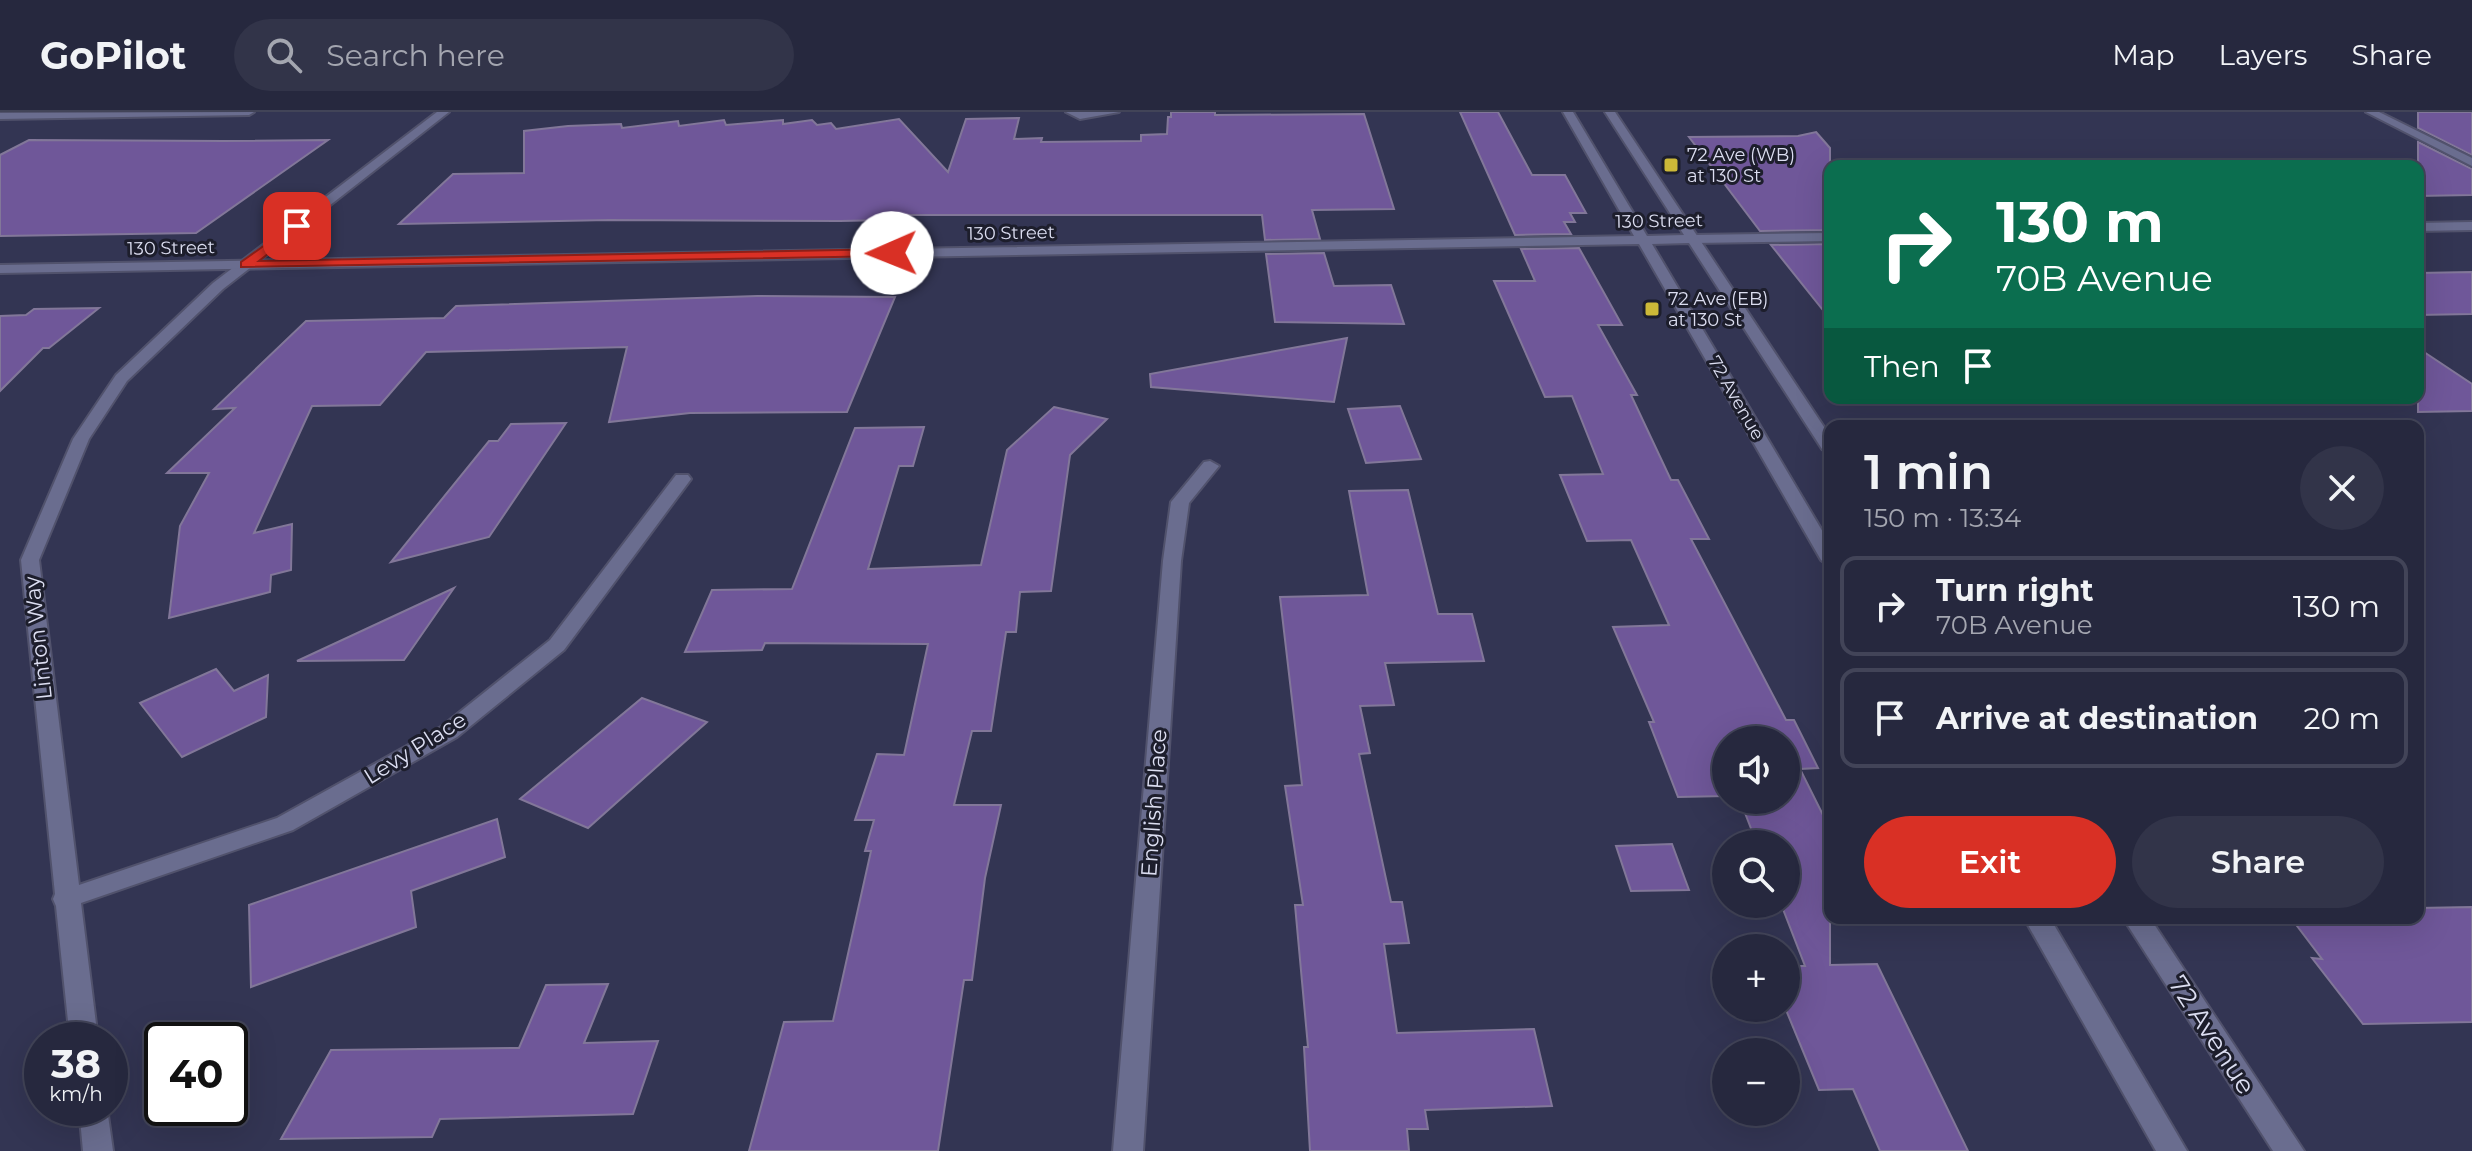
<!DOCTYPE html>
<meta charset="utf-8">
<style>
:root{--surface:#26283e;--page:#323449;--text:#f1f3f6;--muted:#a4a6b0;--line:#424458;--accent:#d93025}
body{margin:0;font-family:Montserrat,sans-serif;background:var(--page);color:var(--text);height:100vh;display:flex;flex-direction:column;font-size:30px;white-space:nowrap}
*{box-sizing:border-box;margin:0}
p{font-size:26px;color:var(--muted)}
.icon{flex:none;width:44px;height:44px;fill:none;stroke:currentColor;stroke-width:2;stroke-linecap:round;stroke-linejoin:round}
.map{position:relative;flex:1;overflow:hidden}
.details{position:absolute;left:1824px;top:308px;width:600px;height:504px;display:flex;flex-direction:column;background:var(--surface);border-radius:16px;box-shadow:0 8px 32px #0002,0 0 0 2px var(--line)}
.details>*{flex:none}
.banner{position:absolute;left:1824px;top:48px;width:600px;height:244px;border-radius:16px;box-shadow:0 8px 32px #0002,0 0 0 2px var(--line);background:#0b6e4f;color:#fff;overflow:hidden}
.tools{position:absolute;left:1712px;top:614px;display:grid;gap:16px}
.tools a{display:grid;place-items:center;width:88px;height:88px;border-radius:50%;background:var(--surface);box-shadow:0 8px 32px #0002,0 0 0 2px var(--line);font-size:40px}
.speed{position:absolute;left:24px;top:910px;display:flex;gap:16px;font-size:40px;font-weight:700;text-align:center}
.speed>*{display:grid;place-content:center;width:104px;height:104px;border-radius:50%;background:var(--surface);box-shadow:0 8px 32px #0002,0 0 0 2px var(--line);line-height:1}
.speed small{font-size:20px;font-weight:400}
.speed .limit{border:4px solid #111;border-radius:12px;background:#fff;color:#111}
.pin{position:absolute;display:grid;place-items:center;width:68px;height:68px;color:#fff;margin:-34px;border-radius:16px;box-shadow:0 4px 12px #0006}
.me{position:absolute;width:88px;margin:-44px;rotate:269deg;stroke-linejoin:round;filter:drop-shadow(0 0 6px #0008)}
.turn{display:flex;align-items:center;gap:28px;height:168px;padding:0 40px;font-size:36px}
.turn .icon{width:104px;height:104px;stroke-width:2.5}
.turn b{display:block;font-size:56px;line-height:68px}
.then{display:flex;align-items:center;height:76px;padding:0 40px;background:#0003;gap:16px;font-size:30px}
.round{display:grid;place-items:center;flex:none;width:84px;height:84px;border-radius:42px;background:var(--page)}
.summary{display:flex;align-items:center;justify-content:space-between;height:136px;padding:0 40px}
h1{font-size:48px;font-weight:600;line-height:60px}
.primary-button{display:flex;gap:16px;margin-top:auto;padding:16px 40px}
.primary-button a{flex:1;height:92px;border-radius:48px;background:var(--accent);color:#fff;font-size:32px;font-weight:600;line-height:92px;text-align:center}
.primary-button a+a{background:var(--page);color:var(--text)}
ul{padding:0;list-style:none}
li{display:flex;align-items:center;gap:24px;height:100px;margin:0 16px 12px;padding:0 24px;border:4px solid var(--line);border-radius:16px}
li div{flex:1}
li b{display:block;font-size:30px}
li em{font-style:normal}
header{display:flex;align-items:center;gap:48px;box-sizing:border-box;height:112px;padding:0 40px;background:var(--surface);border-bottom:2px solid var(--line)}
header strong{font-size:38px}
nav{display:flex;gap:44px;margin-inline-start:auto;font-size:28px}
.search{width:560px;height:72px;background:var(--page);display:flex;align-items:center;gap:20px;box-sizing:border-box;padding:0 28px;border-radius:44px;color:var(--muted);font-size:30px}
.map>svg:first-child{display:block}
</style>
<header>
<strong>GoPilot</strong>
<div class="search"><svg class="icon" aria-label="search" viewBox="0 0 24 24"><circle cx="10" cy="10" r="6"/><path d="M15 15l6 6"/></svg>Search here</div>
<nav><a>Map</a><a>Layers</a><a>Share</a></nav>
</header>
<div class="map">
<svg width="2472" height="1039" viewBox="0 0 2472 1039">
<rect width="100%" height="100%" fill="#333553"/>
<g fill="#6f5799" stroke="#827799" stroke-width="2">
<polygon points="1171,0 1215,0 1215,3 1364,2 1394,97 1312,98 1320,127 1265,128 1262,103 890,103 888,108 840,109 609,108 399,112 453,62 524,61 524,19 568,14 621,12 622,16 678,9 679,14 724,8 726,13 783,8 783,12 812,8 817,13 831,11 836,17 899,7 948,60 966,7 1019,6 1014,27 1042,26 1041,30 1141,29 1141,23 1167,22 1168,5 1171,5"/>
<polygon points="1460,0 1498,0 1532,63 1565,63 1586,101 1570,101 1575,110 1564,110 1571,122 1515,123"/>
<polygon points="2418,0 2472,0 2472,43 2418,16"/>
<polygon points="1816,20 1830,36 1830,118 1760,119 1689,25 1798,24"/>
<polygon points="29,28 224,29 328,28 196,121 0,124 0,43"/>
<polygon points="2418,30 2472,57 2472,83 2418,84"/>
<polygon points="1830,132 1830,207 1771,133"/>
<polygon points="1579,136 1622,213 1598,213 1637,283 1631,283 1671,368 1678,368 1709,427 1691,427 1786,608 1794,608 1818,656 1800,657 1830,717 1830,853 1877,852 1968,1039 1880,1039 1853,977 1819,978 1786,898 1786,854 1805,854 1781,792 1786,792 1786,732 1757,732 1740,688 1786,688 1786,628 1726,628 1726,684 1678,685 1649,610 1654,610 1613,515 1669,513 1631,428 1587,429 1560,363 1603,362 1572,284 1545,285 1494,169 1535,169 1521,137"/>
<polygon points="1324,141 1334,174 1391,173 1404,212 1275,210 1266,142"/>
<polygon points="2472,160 2472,202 2418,203 2418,161"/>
<polygon points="757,184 895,185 847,300 690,301 609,310 627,235 426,240 380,293 312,294 254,421 292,412 291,458 271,463 270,480 169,506 180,414 209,361 167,361 235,296 214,297 306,209 444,206 456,194"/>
<polygon points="99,196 49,236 43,236 0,279 0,204 26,203 34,197"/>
<polygon points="1347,226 1334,290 1151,275 1150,262"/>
<polygon points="2418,236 2472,272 2472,299 2418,300"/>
<polygon points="1400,294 1421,347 1366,351 1348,297"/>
<polygon points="1054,295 1107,307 1070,343 1051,479 1020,480 1016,520 1006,520 991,619 972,619 954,693 1001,693 985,766 972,868 964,868 938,1039 749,1039 784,910 833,909 871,739 865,739 874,708 855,708 877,642 904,643 928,532 765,531 762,538 685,540 712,478 792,477 855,316 924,315 913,354 899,354 868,457 981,453 1007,338"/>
<polygon points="566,311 489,425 391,450 489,329 498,329 511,312"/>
<polygon points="1408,378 1438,502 1472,502 1484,549 1385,551 1394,593 1360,594 1370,641 1359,642 1391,790 1402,790 1409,831 1384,832 1397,921 1534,917 1552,994 1425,998 1428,1017 1407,1017 1409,1039 1310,1039 1304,935 1308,935 1295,793 1303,793 1285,674 1302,673 1280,485 1368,483 1349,379"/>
<polygon points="454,476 404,548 297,549"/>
<polygon points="216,557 234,579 268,563 266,605 182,645 140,591"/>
<polygon points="642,586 707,610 588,716 520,687"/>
<polygon points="497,707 505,745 411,779 416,815 251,875 249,793"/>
<polygon points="1672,732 1689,778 1631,779 1616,734"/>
<polygon points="2472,795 2472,910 2363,912 2312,846 2322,847 2291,806 2418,806 2418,796"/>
<polygon points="608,872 584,931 658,929 633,1002 440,1007 432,1025 281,1027 331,938 519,936 546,873"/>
</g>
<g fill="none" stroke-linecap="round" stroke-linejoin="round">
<g stroke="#51526c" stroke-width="4">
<g id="street">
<polygon points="254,0 249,3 0,7 0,1"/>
<polygon points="437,0 449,0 223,177 127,269 89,327 39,448 79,773 277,706 441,615 550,528 676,363 688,363 691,367 564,538 457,625 293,718 81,791 98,928 70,928 56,794 53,787 55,782 21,448 73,327 116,263 213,171"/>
<polygon points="1066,0 1119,0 1080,7"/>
<polygon points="2366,0 2379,0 2472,46 2472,54"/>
<polygon points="2472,110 2472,118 2418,119 2418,111"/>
<polygon points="1830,121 1830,129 1693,131 1687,127 1693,123"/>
<polygon points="1210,349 1219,354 1189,391 1181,449 1143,1039 1113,1039 1163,449 1171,390 1204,350"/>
<polygon points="79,996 107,996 113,1039 83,1039"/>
</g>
</g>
<g stroke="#51526c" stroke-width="4">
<g id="secondary">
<polygon points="1563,0 1573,0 1647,124 1684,123 1605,0 1615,0 1830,324 1830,342 1822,337 1689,131 1652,132 1830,432 1830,454 1821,448 1639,132 0,161 0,153 1634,124"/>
<polygon points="2024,806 2050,806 2187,1039 2156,1039"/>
<polygon points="2123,806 2150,806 2304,1039 2273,1039"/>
</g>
</g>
<use href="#street" fill="#6a6d8f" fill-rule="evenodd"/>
<use href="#secondary" fill="#6a6d8f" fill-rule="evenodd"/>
</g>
<polygon fill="#d93025" stroke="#8d1f18" stroke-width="2" points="297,110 303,114 301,116 259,149 892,137 898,141 892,144 241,155 241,150"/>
<g fill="#cdb938" stroke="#1d1e2c" stroke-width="3">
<rect x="1663" y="45" width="16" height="16" rx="4"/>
<rect x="1644" y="189" width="16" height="16" rx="4"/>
</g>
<g text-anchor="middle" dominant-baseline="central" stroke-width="6" stroke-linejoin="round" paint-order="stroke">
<g font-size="18" fill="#dcdef1" stroke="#1d1e2c" text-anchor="start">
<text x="1687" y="43">72 Ave (WB)<tspan x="1687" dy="21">at 130 St</tspan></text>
<text x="1668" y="187">72 Ave (EB)<tspan x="1668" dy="21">at 130 St</tspan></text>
</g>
<g font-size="18" fill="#dcdef1" stroke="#1d1e2c">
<text transform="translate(1659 109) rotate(-1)">130 Street</text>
<text transform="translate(1011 121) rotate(-1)">130 Street</text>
<text transform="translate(171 136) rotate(-1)">130 Street</text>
<text transform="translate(1736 286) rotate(60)">72 Avenue</text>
</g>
<g font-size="22" fill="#dcdef1" stroke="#1d1e2c">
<text transform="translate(38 526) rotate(-96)">Linton Way</text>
<text transform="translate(415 636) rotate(-32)">Levy Place</text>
<text transform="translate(1154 691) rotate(-86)">English Place</text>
</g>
<g font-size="26" fill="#dcdef1" stroke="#1d1e2c">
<text transform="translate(2212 923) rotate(57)">72 Avenue</text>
</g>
</g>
</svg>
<div class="tools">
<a><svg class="icon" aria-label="sound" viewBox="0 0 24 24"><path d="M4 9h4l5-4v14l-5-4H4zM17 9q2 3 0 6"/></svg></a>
<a><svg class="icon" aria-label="search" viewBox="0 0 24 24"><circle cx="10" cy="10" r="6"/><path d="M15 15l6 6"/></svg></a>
<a>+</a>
<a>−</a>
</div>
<div class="speed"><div>38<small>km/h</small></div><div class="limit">40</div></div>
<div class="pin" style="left:297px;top:114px;background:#d93025"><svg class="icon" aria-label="arrive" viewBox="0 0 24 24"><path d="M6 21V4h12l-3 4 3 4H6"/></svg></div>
<svg class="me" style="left:892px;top:141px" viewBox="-20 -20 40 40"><circle r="19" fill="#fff"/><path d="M0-13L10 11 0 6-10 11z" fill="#d93025"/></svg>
<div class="banner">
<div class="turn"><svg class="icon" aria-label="right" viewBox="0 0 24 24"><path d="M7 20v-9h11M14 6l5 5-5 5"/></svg><div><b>130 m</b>70B Avenue</div></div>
<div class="then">Then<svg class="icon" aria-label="arrive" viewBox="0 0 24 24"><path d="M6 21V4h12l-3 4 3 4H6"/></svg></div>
</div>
<section class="details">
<div class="summary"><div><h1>1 min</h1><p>150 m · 13:34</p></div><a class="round"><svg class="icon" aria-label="close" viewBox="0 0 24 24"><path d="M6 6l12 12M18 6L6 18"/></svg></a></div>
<ul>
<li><svg class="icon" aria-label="right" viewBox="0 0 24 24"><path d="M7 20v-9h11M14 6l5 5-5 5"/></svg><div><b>Turn right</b><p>70B Avenue</p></div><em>130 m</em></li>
<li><svg class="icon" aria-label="arrive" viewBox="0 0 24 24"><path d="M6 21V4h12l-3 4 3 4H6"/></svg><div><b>Arrive at destination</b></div><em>20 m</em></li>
</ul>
<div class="primary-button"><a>Exit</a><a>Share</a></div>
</section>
</div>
